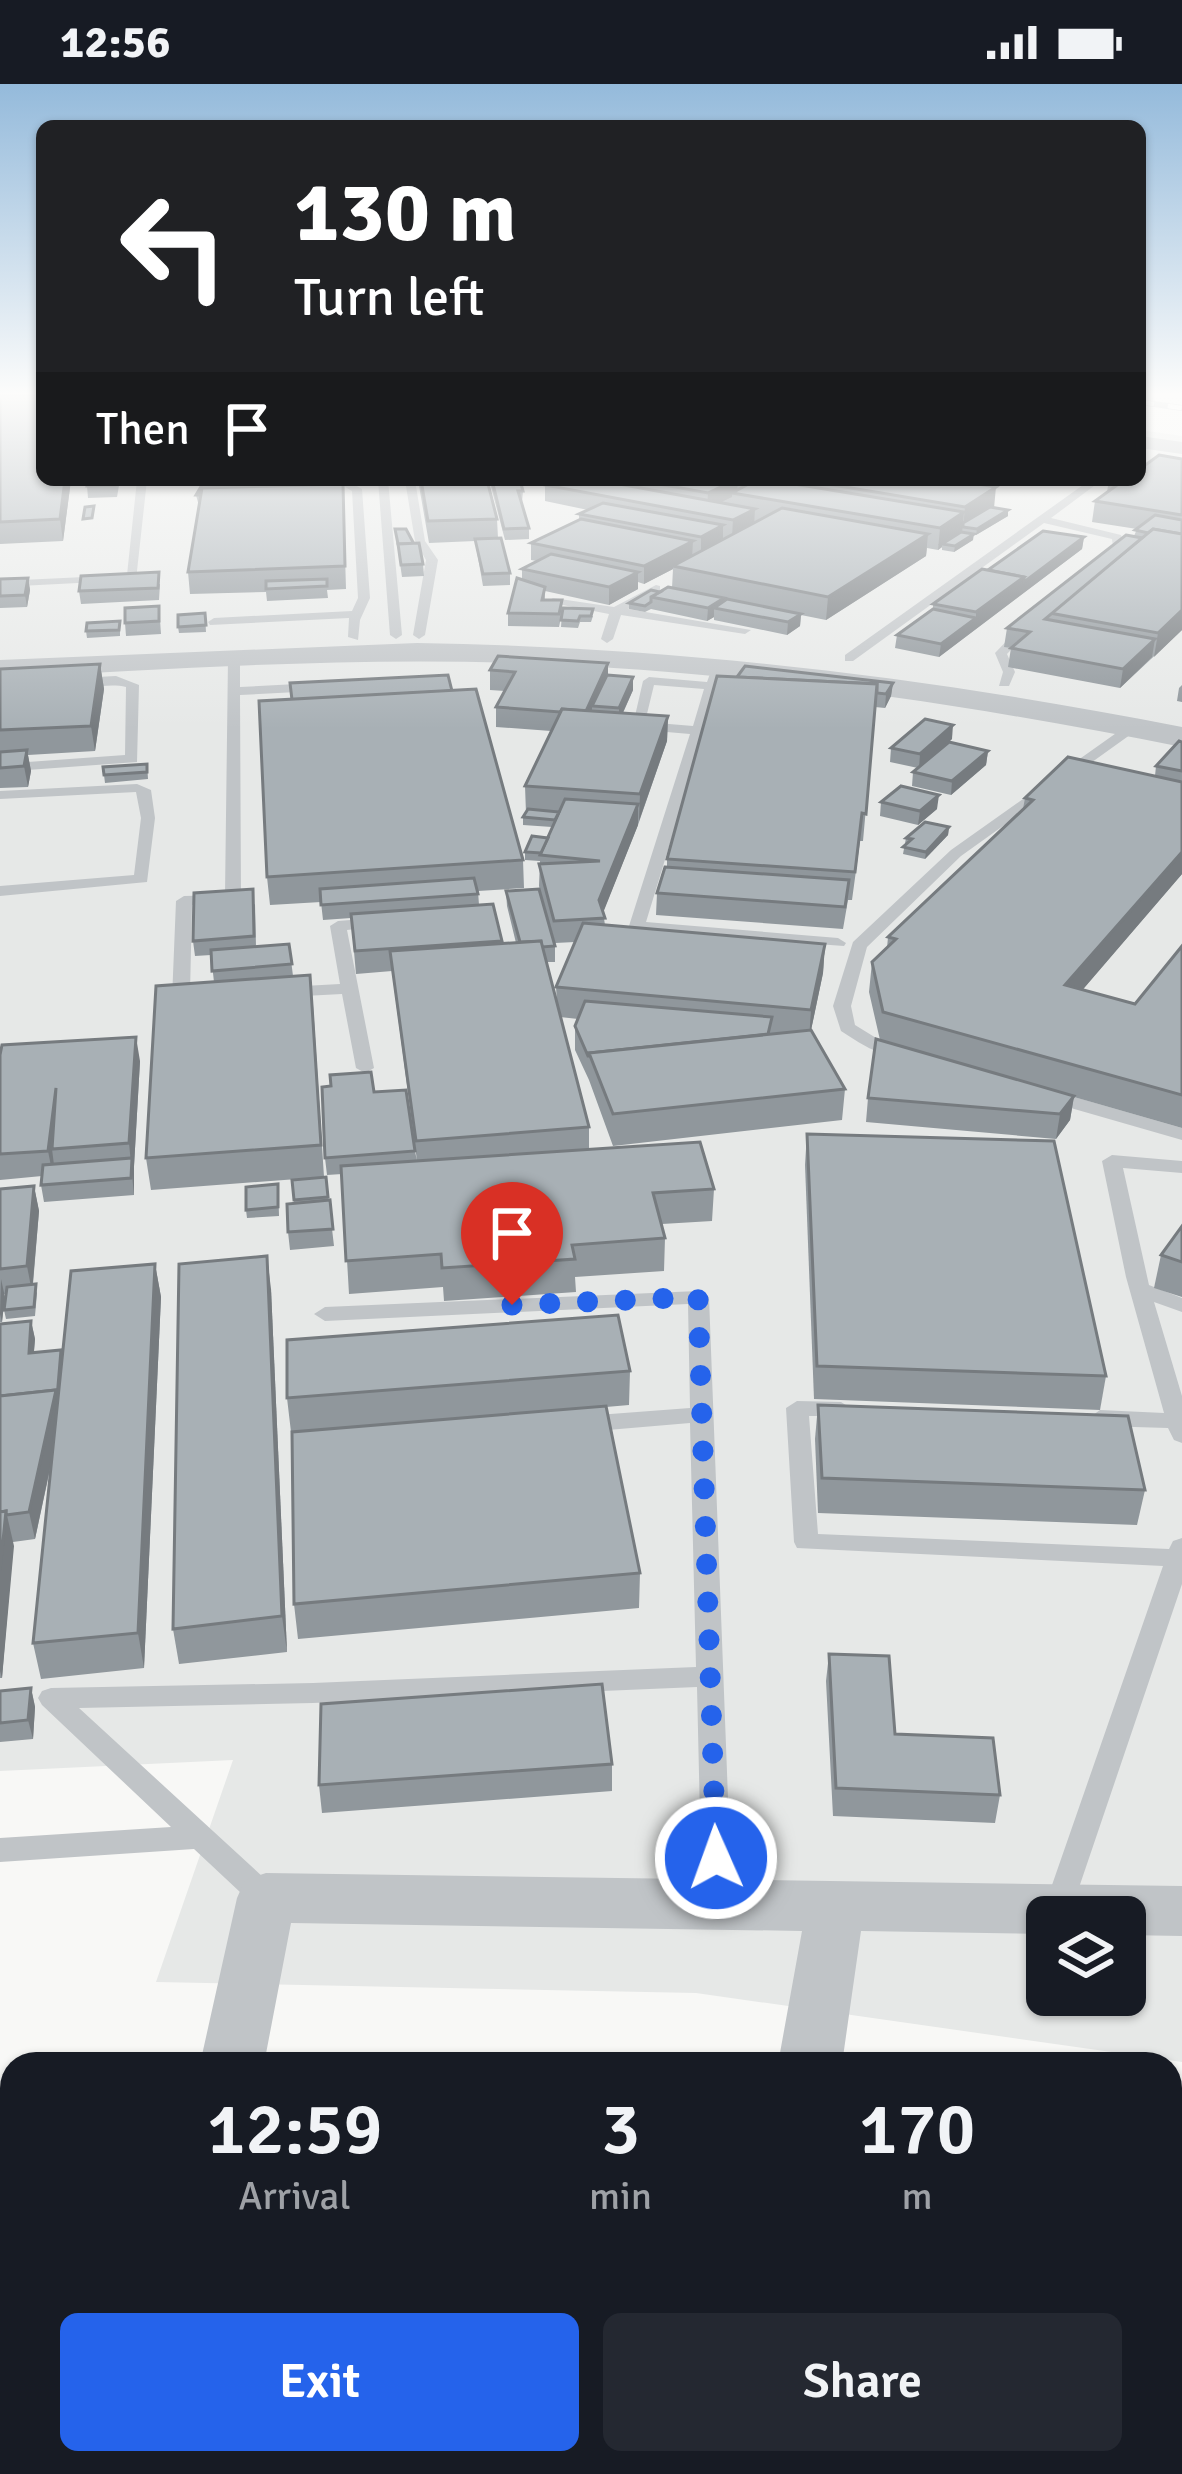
<!DOCTYPE html>
<style>
:root{--surface:#171b24;--page:#242831;--text:#f1f3f6;--muted:#9ea1a6;--accent:#2563eb}
body{margin:0;font-family:Signika,sans-serif;background:var(--page);color:var(--text);height:100vh;display:flex;flex-direction:column;font-size:45px;white-space:nowrap}
*{box-sizing:border-box;margin:0}
p{font-size:39px;color:var(--muted)}
.icon{flex:none;width:66px;height:66px;fill:none;stroke:currentColor;stroke-width:2;stroke-linecap:round;stroke-linejoin:round}
.map{position:relative;flex:1;overflow:hidden}
.details{position:absolute;left:0px;top:1968px;width:1182px;height:423px;display:flex;flex-direction:column;background:var(--surface);border-radius:36px 36px 0 0;box-shadow:0 3px 9px #0004}
.details>*{flex:none}
.guide{position:absolute;left:36px;top:36px;width:1110px;height:366px;border-radius:18px;box-shadow:0 3px 9px #0004;background:#202124;color:#fff;overflow:hidden}
.fabs{position:absolute;left:1026px;top:1812px;display:grid;gap:24px}
.fabs a{display:grid;place-items:center;width:120px;height:120px;border-radius:18px;background:var(--surface);box-shadow:0 3px 9px #0004;font-size:60px}
.pin{position:absolute;display:grid;place-items:center;width:102px;height:102px;color:#fff;margin:-123px -51px;border-radius:50% 50% 50% 0;rotate:-45deg;box-shadow:0 0 12px #0007}
.pin .icon{rotate:45deg}
.me{position:absolute;width:132px;margin:-66px;rotate:358deg;stroke-linejoin:round;filter:drop-shadow(0 0 9px #0008)}
.turn{display:flex;align-items:center;gap:42px;height:252px;padding:0 60px;font-size:54px}
.turn .icon{width:156px;height:156px;stroke-width:2.5}
.turn b{display:block;font-size:84px;line-height:102px}
.then{display:flex;align-items:center;height:114px;padding:0 60px;background:#0003;gap:24px;font-size:45px}
.eta{display:flex;justify-content:space-evenly;align-items:center;height:204px;text-align:center}
.eta b{font-size:72px;font-weight:600;line-height:84px}
.action{display:flex;gap:24px;margin-top:auto;padding:24px 60px}
.action a{flex:1;height:138px;border-radius:18px;background:var(--accent);color:#fff;font-size:48px;font-weight:600;line-height:138px;text-align:center}
.action a+a{background:var(--page);color:var(--text)}
.status{display:flex;justify-content:space-between;align-items:center;height:84px;padding:0 60px;background:var(--surface);direction:ltr}
.status svg{height:33px;fill:currentColor}
.map>svg:first-child{display:block}
</style>
<div class="status"><b>12:56</b><svg viewBox="0 0 49 12"><path d="M0 12V9h3v3zM5 12V6h3v6zM10 12V3h3v9zM15 12V0h3v12zM26 1h20v11H26zM47 4h2v5h-2z"/></svg></div>
<div class="map">
<svg width="1182" height="2390" viewBox="0 0 1182 2390">
<rect width="100%" height="100%" fill="#f8f8f6"/>
<path fill="#e6e8e7" fill-rule="evenodd" d="M0,311l42,85h1098v-50l42,6v1626l-486,-69 -540,-11 77,-222 -233,11zM1047,1833h78v78h-78z"/>
<g fill="none" stroke-linecap="round" stroke-linejoin="round">
<g fill="#c0c4c7" fill-rule="evenodd">
<polygon points="137,396 147,396 136,496 0,503 0,497 127,491"/>
<polygon points="333,396 346,396 362,405 370,514 360,536 358,556 348,553 349,534 210,541 208,538 214,534 352,527 358,514 352,407"/>
<polygon points="378,396 388,396 402,551 396,555 390,551"/>
<polygon points="405,396 415,396 425,457 438,476 425,551 419,555 413,551 426,476 415,457"/>
<polygon points="1090,396 1102,396 1051,434 1121,451 1125,464 1111,477 1101,475 1113,463 1112,455 1044,439 853,577 845,577 845,571"/>
<polygon points="656,501 660,502 660,506 628,525 751,546 745,550 621,531 613,555 607,559 601,555 609,530 547,518 553,514 614,523"/>
<polygon points="1020,543 1030,546 1007,570 1015,588 1009,602 999,602 1003,588 995,569"/>
<polygon points="234,570 240,574 240,603 316,599 322,603 316,607 240,611 241,815 233,820 192,821 190,909 203,914 200,918 181,920 172,915 176,817 184,812 225,811 228,574"/>
<path d="M714,579l10,3 -78,256 192,16 8,5 -2,3 -207,-15 -8,-5 61,-192 -58,-5 11,-48 6,-4 58,5zM654,601l50,4 -11,37 -48,-4z"/>
<path d="M116,592l23,9 -2,77 -137,10v-8l125,-9 1,-68c-17,-5 -40,4 -55,-5l6,-4z"/>
<path d="M1129,640l12,3 -180,129 -94,91 -16,59 4,19 26,16 24,7v8c-24,2 -44,-12 -64,-25l-8,-25 20,-64 98,-92z"/>
<polygon points="137,700 151,706 155,734 147,798 0,812 0,802 134,791 141,734 136,708 0,715 0,707"/>
<polygon points="375,834 383,839 381,842 347,846 374,984 365,989 356,984 342,910 285,913 276,908 285,903 340,900 330,842 338,837"/>
<polygon points="1050,1006 1182,1044 1182,1056 1043,1016 1041,1012 1043,1008"/>
<polygon points="1112,1071 1182,1077 1182,1089 1123,1084 1149,1201 1182,1214 1182,1228 1154,1218 1182,1312 1182,1359 1174,1356 1168,1344 1100,1342 1089,1334 1100,1326 1164,1329 1126,1193 1102,1077"/>
<polygon points="698,1207 709,1213 732,1820 727,1829 717,1832 707,1829 702,1820 697,1603 313,1619 79,1624 276,1805 281,1814 276,1823 266,1826 256,1823 194,1765 0,1778 0,1754 171,1743 42,1621 38,1614 42,1607 51,1604 313,1599 696,1583 690,1339 584,1348 573,1340 584,1332 690,1324 688,1220 325,1237 314,1230 325,1223"/>
<polygon points="797,1317 841,1318 852,1325 841,1332 809,1332 818,1450 1169,1465 1173,1457 1182,1454 1182,1500 1069,1833 1049,1833 1044,1824 1163,1482 797,1464 794,1458 786,1324"/>
</g>
<g fill="#c0c4c7" fill-rule="evenodd">
<polygon points="1140,352 1182,358 1182,370 1140,364"/>
<polygon points="266,1789 1182,1802 1182,1852 1125,1851 1125,1833 1047,1833 1047,1850 861,1847 842,1980 778,1980 802,1847 291,1839 264,1980 200,1980 237,1814 245,1796"/>
<polygon points="0,2266 12,2267 12,2339 0,2338"/>
<polygon points="311,2379 385,2379 384,2390 310,2390"/>
<polygon points="527,2379 671,2379 675,2390 531,2390"/>
<polygon points="798,2379 872,2379 876,2390 802,2390"/>
</g>
<path fill="#c0c4c7" fill-rule="evenodd" d="M417,559c259,4 511,34 765,84v20c-220,-44 -441,-76 -665,-84 -173,-6 -345,6 -517,15v-18z"/>
<g stroke="#a0a7ac" stroke-width="6">
<polyline id="rail" points="1140,318 1182,324"/>
</g>
<use href="#rail" stroke="#fff" stroke-width="4.5" stroke-dasharray="14" stroke-linecap="butt"/>
</g>
<g fill="#90979c">
<polygon points="0,311 42,396 71,396 63,457 0,460"/>
<polygon points="1182,375 1182,546 1120,604 1008,583 1011,564 1004,563 1007,544 1134,452 1137,445 1092,438 1095,417 1107,408 1109,396 1140,396"/>
<polygon points="120,396 117,413 88,414 87,402"/>
<polygon points="205,396 325,396 325,398 308,400 339,399 339,396 371,396 371,401 343,402 346,505 327,506 328,514 267,517 266,508 190,510 188,488 199,422 196,411"/>
<polygon points="418,396 528,396 520,398 523,407 522,418 529,444 529,455 505,456 490,399 488,399 497,435 498,454 510,489 510,501 483,502 475,457 429,459"/>
<polygon points="557,396 954,396 1008,432 976,451 973,451 973,456 954,468 942,466 942,463 938,466 927,464 926,472 826,536 801,531 800,542 787,551 714,536 714,533 707,537 651,525 645,528 629,525 629,519 672,504 673,485 644,500 638,498 638,505 609,521 545,507 545,516 562,516 562,528 593,532 591,538 580,538 578,544 561,543 562,529 559,543 508,542 508,529 522,496 522,485 537,477 531,476 531,459 579,436 579,430 588,426 545,417 545,401"/>
<polygon points="395,445 423,480 424,492 402,493"/>
<polygon points="1084,453 1082,465 939,573 895,564 897,551 933,525 933,520 988,486"/>
<polygon points="28,494 30,506 27,523 0,524 0,495"/>
<polygon points="160,500 159,516 81,520 79,507"/>
<polygon points="159,522 161,550 126,552 125,539"/>
<polygon points="205,529 206,548 179,549 178,543"/>
<polygon points="120,537 120,552 87,554 86,547"/>
<polygon points="100,580 104,605 95,667 28,671 31,687 28,703 0,704 0,585"/>
<polygon points="490,586 633,593 633,606 623,629 668,632 667,657 638,741 603,828 605,841 825,860 823,889 811,946 845,1005 842,1036 613,1062 589,996 575,966 575,942 578,935 560,933 589,1043 589,1065 714,1105 712,1137 662,1140 665,1154 664,1187 575,1193 576,1208 444,1217 443,1203 349,1210 342,1090 327,1091 325,1074 374,1008 415,1067 417,1077 392,887 356,890 351,834 323,836 321,818 270,821 267,793 452,607 523,776 524,804 478,807 479,821 493,820 502,860 516,859 507,822 506,807 555,862 555,878 546,878 557,918 556,903 575,858 555,859 539,802 540,777 525,776 525,768 548,753 552,743 523,741 523,733 526,729 525,702 551,647 496,643 496,623 505,607 490,606"/>
<polygon points="717,592 893,599 891,612 885,624 875,623 863,757 860,757 852,816 848,816 843,845 656,831 657,809 667,783 667,775"/>
<polygon points="1182,601 1182,618 1177,617 1179,604"/>
<polygon points="952,655 928,676 988,667 986,681 951,711 912,702 913,688 918,684 890,678 891,664"/>
<polygon points="1182,658 1182,790 1082,906 1135,920 1182,862 1182,1044 1074,1013 1070,1036 1056,1055 866,1038 868,1014 880,956 869,908 872,878 887,864 888,853 1023,725 1025,714 1155,692 1156,682"/>
<polygon points="147,680 148,695 105,699 104,691"/>
<polygon points="881,718 937,725 918,741 880,732"/>
<polygon points="949,743 948,751 925,775 903,770 906,754"/>
<polygon points="255,820 256,863 289,860 293,892 313,921 324,1093 151,1106 146,1074 214,898 211,871 195,872 193,857"/>
<polygon points="0,971 140,977 134,1082 134,1111 44,1118 41,1101 42,1092 0,1096"/>
<polygon points="807,1050 1106,1292 1100,1326 814,1315 805,1081"/>
<polygon points="326,1093 334,1162 290,1166 288,1148 294,1119 292,1096"/>
<polygon points="278,1100 279,1132 247,1134 246,1126"/>
<polygon points="34,1102 39,1127 33,1200 37,1209 35,1232 6,1235 4,1226 6,1210 4,1210 2,1238 0,1238 0,1105"/>
<polygon points="1182,1142 1182,1213 1154,1204 1161,1171"/>
<polygon points="155,1180 161,1213 144,1584 41,1595 33,1559 51,1381 35,1455 13,1458 2,1594 0,1594 0,1240 31,1237 35,1255 34,1268 62,1272"/>
<polygon points="271,1205 287,1568 179,1580 173,1545"/>
<polygon points="630,1287 629,1321 606,1323 640,1489 639,1524 298,1555 294,1520 291,1348 287,1314"/>
<polygon points="818,1321 1145,1406 1137,1441 818,1429 815,1355"/>
<polygon points="829,1570 895,1650 1000,1711 995,1739 833,1732 826,1597"/>
<polygon points="31,1604 35,1623 33,1655 0,1658 0,1607"/>
<polygon points="612,1680 612,1707 322,1729 319,1701"/>
</g>
<g fill="#767b7f">
<polygon points="65,396 71,396 63,457 60,435"/>
<polygon points="735,396 738,396 737,410 732,409 732,413 707,425 708,409"/>
<polygon points="996,403 994,424 963,444 965,423"/>
<polygon points="755,425 754,442 732,453 733,436"/>
<polygon points="1008,426 1008,432 976,451 977,445"/>
<polygon points="964,428 962,449 942,460 942,463 938,466 940,444"/>
<polygon points="723,441 723,458 701,470 701,453"/>
<polygon points="928,450 926,472 826,536 828,513"/>
<polygon points="974,450 973,456 954,468 955,462"/>
<polygon points="1084,453 1082,465 939,573 941,560 976,534 976,528 1024,493"/>
<polygon points="693,457 692,474 673,482 673,485 644,500 644,482"/>
<polygon points="638,488 638,505 609,521 609,503"/>
<polygon points="28,494 30,506 27,523 25,511"/>
<polygon points="724,514 724,526 714,524 714,533 707,537 708,524"/>
<polygon points="1182,526 1182,546 1154,573 1158,549"/>
<polygon points="801,530 800,542 787,551 788,538"/>
<polygon points="1155,555 1152,573 1120,604 1123,585"/>
<polygon points="608,579 608,598 592,622 592,633 585,629"/>
<polygon points="100,580 104,605 95,667 91,642"/>
<polygon points="633,593 633,606 619,637 619,624"/>
<polygon points="893,599 891,612 885,624 886,610"/>
<polygon points="668,632 667,657 639,737 640,710"/>
<polygon points="953,641 952,655 919,684 920,670"/>
<polygon points="27,666 31,687 28,703 24,682"/>
<polygon points="988,667 986,681 951,711 952,697"/>
<polygon points="939,711 937,725 918,741 920,727"/>
<polygon points="638,720 638,741 601,834 599,816"/>
<polygon points="949,743 948,751 925,775 926,768"/>
<polygon points="1182,768 1182,790 1061,931 1065,901"/>
<polygon points="825,860 823,889 809,956 811,926"/>
<polygon points="136,953 140,977 134,1082 134,1111 129,1059"/>
<polygon points="56,1004 52,1065 54,1081 53,1092 48,1067"/>
<polygon points="1074,1012 1070,1036 1056,1055 1060,1030"/>
<polygon points="34,1102 39,1127 32,1208 27,1182"/>
<polygon points="267,1172 271,1205 287,1568 282,1532"/>
<polygon points="155,1180 161,1213 144,1584 138,1549"/>
<polygon points="1,1195 5,1213 2,1238 0,1230"/>
<polygon points="31,1237 35,1255 32,1287 29,1269"/>
<polygon points="61,1266 64,1283 61,1332 35,1455 29,1428"/>
<polygon points="6,1427 14,1462 2,1594 0,1587 0,1486"/>
<polygon points="31,1604 35,1623 33,1655 28,1636"/>
</g>
<g fill="#a8b0b5" stroke="#767b7f" stroke-width="3">
<polygon points="0,311 42,311 42,396 65,396 60,435 0,438"/>
<polygon points="1159,371 1182,375 1182,431 1095,417 1124,396 1140,396 1140,385"/>
<polygon points="88,396 116,396 115,401 87,402"/>
<polygon points="205,396 262,396 262,399 276,399 276,402 202,404 200,411 196,411"/>
<polygon points="421,396 487,396 497,435 428,437"/>
<polygon points="492,396 520,396 523,407 518,407 529,444 504,445"/>
<polygon points="557,396 597,396 755,425 733,436 545,401"/>
<polygon points="637,396 735,396 708,409"/>
<polygon points="756,396 770,396 964,428 940,444 732,409"/>
<polygon points="803,396 954,396 996,403 965,423"/>
<polygon points="308,397 308,400 290,401 290,398"/>
<polygon points="343,400 345,482 188,488 202,404"/>
<polygon points="603,419 723,441 701,453 579,430"/>
<polygon points="94,422 92,434 83,435 85,423"/>
<polygon points="990,423 1008,426 977,445 963,443 963,439"/>
<polygon points="782,424 928,450 828,513 673,482"/>
<polygon points="1155,431 1182,436 1182,450 1153,445 1148,449 1135,446"/>
<polygon points="581,435 693,457 644,482 531,459"/>
<polygon points="395,445 406,445 414,460 398,460"/>
<polygon points="1153,445 1182,450 1182,526 1158,549 1050,529"/>
<polygon points="1043,447 1084,453 1024,498 1024,493 988,486"/>
<polygon points="961,448 974,450 955,462 942,460"/>
<polygon points="1126,451 1142,454 1045,535 1155,555 1123,585 1011,564 1030,548 1007,544"/>
<polygon points="501,454 510,489 483,490 475,455"/>
<polygon points="419,459 423,480 401,481 398,460"/>
<polygon points="551,470 638,488 609,503 522,485"/>
<polygon points="982,485 1024,493 976,528 933,520"/>
<polygon points="159,488 158,504 79,507 81,492"/>
<polygon points="28,494 25,511 0,512 0,495"/>
<polygon points="517,494 545,503 542,516 562,516 559,530 508,529"/>
<polygon points="327,495 327,502 266,505 266,497"/>
<polygon points="668,503 724,514 708,524 651,513"/>
<polygon points="651,506 660,508 651,513 651,518 645,522 629,519"/>
<polygon points="727,515 801,530 788,538 714,524"/>
<polygon points="159,522 159,537 125,539 125,524"/>
<polygon points="563,524 593,525 591,532 580,532 578,537 561,536"/>
<polygon points="933,525 976,534 941,560 897,551"/>
<polygon points="205,529 206,541 178,543 178,531"/>
<polygon points="120,537 119,546 86,547 87,539"/>
<polygon points="498,572 608,579 586,627 562,625 560,628 496,623 515,588 490,586"/>
<polygon points="100,580 91,642 0,646 0,585"/>
<polygon points="745,582 893,599 886,610 877,609 877,600 737,593"/>
<polygon points="448,591 452,607 292,616 290,599"/>
<polygon points="607,591 633,593 619,624 592,622"/>
<polygon points="717,592 877,600 866,730 862,729 855,788 667,775"/>
<polygon points="476,605 523,776 267,793 259,617"/>
<polygon points="562,625 668,632 640,710 525,702"/>
<polygon points="925,635 953,641 920,670 891,664"/>
<polygon points="1179,657 1182,658 1182,687 1156,682"/>
<polygon points="949,658 988,667 952,697 913,688"/>
<polygon points="27,666 24,682 0,684 0,668"/>
<polygon points="1068,673 1182,698 1182,768 1065,901 1135,920 1182,862 1182,1011 883,928 872,878 896,855 888,853 1033,716 1025,714"/>
<polygon points="147,680 147,688 104,691 103,683"/>
<polygon points="901,702 939,711 920,727 881,718"/>
<polygon points="565,715 638,720 599,816 605,834 554,837 539,780 600,777 540,771"/>
<polygon points="528,725 559,728 555,736 523,733"/>
<polygon points="925,738 949,743 926,768 903,763 912,755 906,754"/>
<polygon points="532,752 548,754 541,769 525,768"/>
<polygon points="665,783 849,796 845,823 657,809"/>
<polygon points="474,794 478,810 321,821 320,805"/>
<polygon points="253,805 254,852 193,857 194,809"/>
<polygon points="539,805 555,862 542,863 541,857 520,858 506,807"/>
<polygon points="493,820 502,857 355,867 351,830"/>
<polygon points="583,839 825,860 811,926 556,903"/>
<polygon points="541,857 589,1043 416,1057 390,867"/>
<polygon points="289,860 292,880 212,887 211,866"/>
<polygon points="310,891 321,1061 146,1074 156,902"/>
<polygon points="585,917 772,933 768,950 589,969 591,972 588,972 575,942"/>
<polygon points="811,946 845,1005 613,1030 589,969"/>
<polygon points="136,953 129,1059 52,1065 56,1004 48,1067 0,1070 0,971 2,961"/>
<polygon points="876,955 1074,1012 1060,1030 868,1014"/>
<polygon points="371,988 374,1008 406,1006 415,1067 325,1074 322,1003 331,1002 330,991"/>
<polygon points="807,1050 1054,1057 1106,1292 817,1282"/>
<polygon points="700,1058 714,1105 653,1109 665,1154 572,1161 575,1175 442,1184 441,1170 346,1177 341,1082"/>
<polygon points="132,1074 131,1094 41,1101 43,1081"/>
<polygon points="326,1093 328,1113 294,1116 292,1096"/>
<polygon points="278,1100 278,1123 246,1126 246,1103"/>
<polygon points="34,1102 27,1182 0,1185 0,1105"/>
<polygon points="330,1116 333,1145 288,1148 287,1120"/>
<polygon points="1182,1142 1182,1178 1161,1171"/>
<polygon points="267,1172 282,1532 173,1545 179,1180"/>
<polygon points="155,1180 138,1549 33,1559 71,1187"/>
<polygon points="36,1200 34,1223 4,1226 7,1203"/>
<polygon points="618,1231 630,1287 287,1314 287,1256"/>
<polygon points="31,1237 29,1269 61,1266 57,1314 56,1306 0,1312 0,1240"/>
<polygon points="56,1306 29,1428 6,1431 6,1427 0,1428 0,1312"/>
<polygon points="818,1321 1128,1332 1145,1406 822,1394"/>
<polygon points="606,1322 640,1489 294,1520 292,1348"/>
<polygon points="6,1427 0,1486 0,1428"/>
<polygon points="829,1570 889,1572 895,1650 993,1654 1000,1711 836,1704"/>
<polygon points="602,1600 612,1680 319,1701 321,1620"/>
<polygon points="31,1604 28,1636 0,1639 0,1607"/>
<polygon points="86,2379 199,2379 196,2390 83,2390"/>
</g>
<linearGradient id="sky" x2="0" y2="1"><stop stop-color="#94badb"/><stop offset="0.48" stop-color="#fcfcfb"/><stop offset="1" stop-color="#fcfcfb" stop-opacity="0"/></linearGradient>
<rect width="1182" height="645" fill="url(#sky)"/>
<g fill="none" stroke-linecap="round" stroke-linejoin="round">
<polyline stroke="#2563eb" stroke-width="21" stroke-dasharray="0 37.8" points="512,1221 698,1213 716,1774"/>
</g>
</svg>
<div class="fabs">
<a><svg class="icon" aria-label="layers" viewBox="0 0 24 24"><path d="M12 4l9 5-9 5-9-5zM3 14l9 5 9-5"/></svg></a>
</div>
<div class="pin" style="left:512px;top:1221px;background:#d93025"><svg class="icon" aria-label="arrive" viewBox="0 0 24 24"><path d="M6 21V4h12l-3 4 3 4H6"/></svg></div>
<svg class="me" style="left:716px;top:1774px" viewBox="-20 -20 40 40"><circle r="17" fill="#2563eb" stroke="#fff" stroke-width="3"/><path d="M0-11L8 9 0 5-8 9z" fill="#fff"/></svg>
<div class="guide">
<div class="turn"><svg class="icon" aria-label="left" viewBox="0 0 24 24"><path d="M17 20v-9H6M10 6l-5 5 5 5"/></svg><div><b>130 m</b>Turn left</div></div>
<div class="then">Then<svg class="icon" aria-label="arrive" viewBox="0 0 24 24"><path d="M6 21V4h12l-3 4 3 4H6"/></svg></div>
</div>
<section class="details">
<div class="eta">
<div><b>12:59</b><p>Arrival</p></div>
<div><b>3</b><p>min</p></div>
<div><b>170</b><p>m</p></div>
</div>
<div class="action"><a>Exit</a><a>Share</a></div>
</section>
</div>
